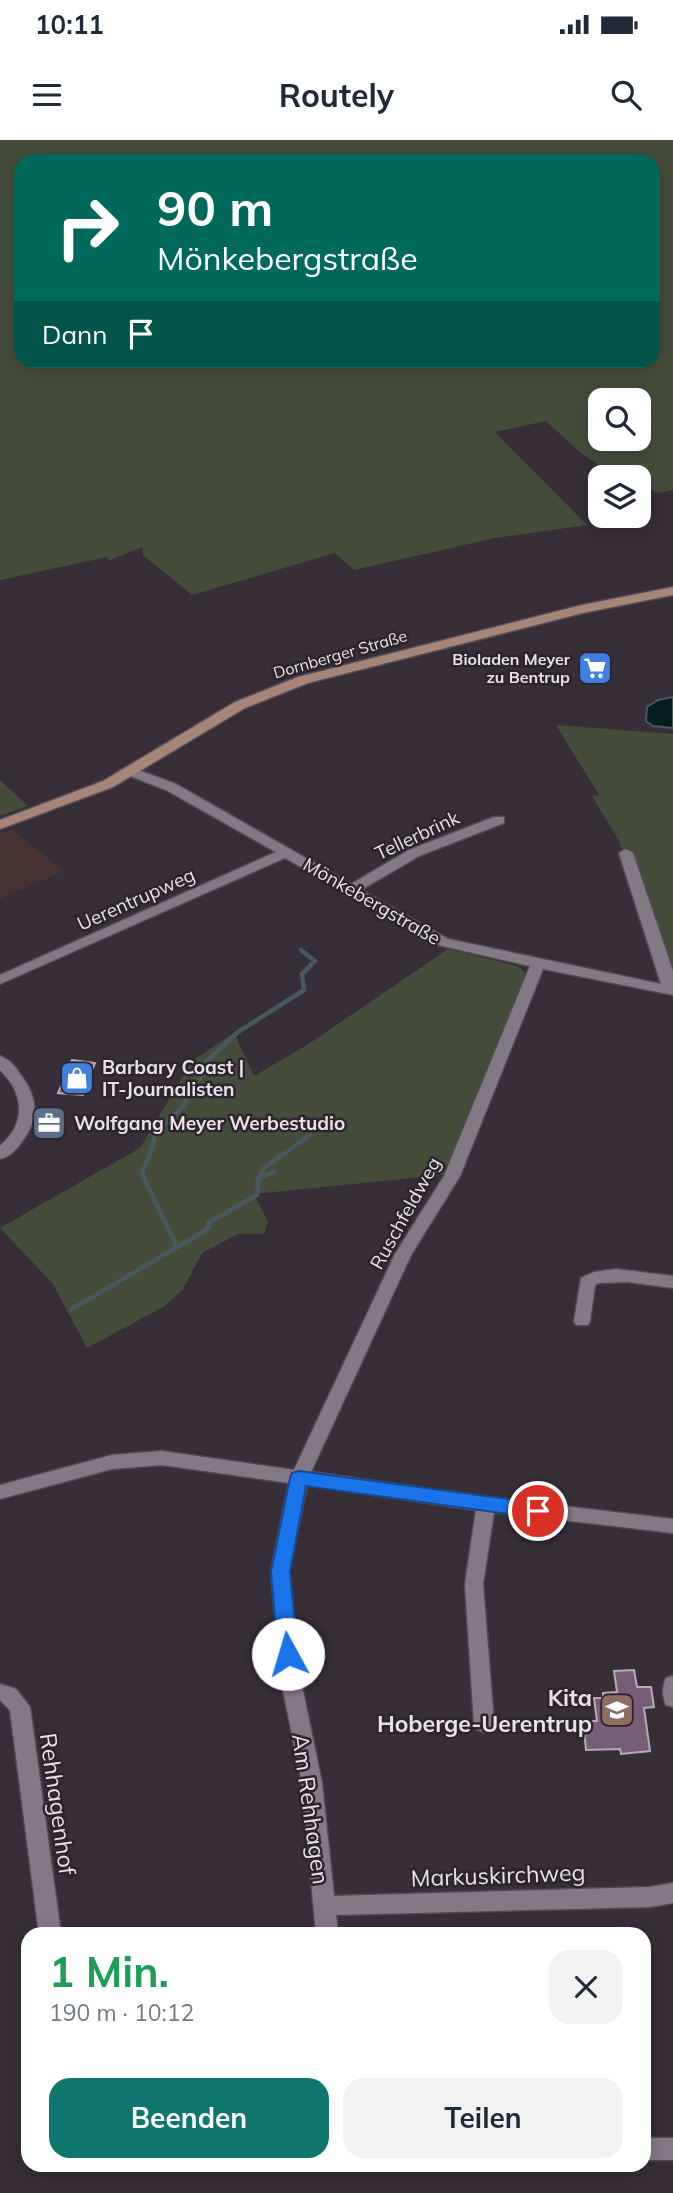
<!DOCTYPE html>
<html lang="de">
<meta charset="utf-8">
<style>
:root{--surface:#fff;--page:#f2f2f3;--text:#1f2937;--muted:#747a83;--accent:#0f766e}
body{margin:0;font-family:Mulish,sans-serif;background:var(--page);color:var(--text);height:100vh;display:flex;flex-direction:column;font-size:26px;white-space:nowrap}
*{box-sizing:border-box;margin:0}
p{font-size:23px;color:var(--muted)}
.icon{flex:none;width:38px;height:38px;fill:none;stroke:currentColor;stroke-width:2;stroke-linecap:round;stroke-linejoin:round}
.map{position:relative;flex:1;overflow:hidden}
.sheet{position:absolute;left:21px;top:1787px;width:630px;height:245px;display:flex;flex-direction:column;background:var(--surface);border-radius:21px;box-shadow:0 4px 18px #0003}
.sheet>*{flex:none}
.banner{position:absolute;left:14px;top:14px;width:646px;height:214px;border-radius:21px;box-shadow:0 4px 18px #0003;background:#00695c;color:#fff;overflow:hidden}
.buttons{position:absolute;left:588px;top:248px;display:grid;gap:14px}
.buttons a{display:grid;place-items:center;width:63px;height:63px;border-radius:14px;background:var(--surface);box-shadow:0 4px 18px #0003;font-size:35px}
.pin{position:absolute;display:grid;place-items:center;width:60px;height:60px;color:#fff;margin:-30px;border:4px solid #fff;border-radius:50%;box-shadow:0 2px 7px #0007}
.me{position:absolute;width:77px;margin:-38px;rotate:354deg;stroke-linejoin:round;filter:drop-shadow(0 0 5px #0008)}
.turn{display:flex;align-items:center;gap:24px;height:147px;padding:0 28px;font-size:32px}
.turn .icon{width:91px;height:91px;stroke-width:2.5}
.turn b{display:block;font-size:49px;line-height:60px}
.then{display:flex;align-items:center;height:66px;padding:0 28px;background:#0003;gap:14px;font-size:26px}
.round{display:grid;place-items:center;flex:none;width:74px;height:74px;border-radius:21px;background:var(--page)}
.headline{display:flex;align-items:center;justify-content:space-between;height:119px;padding:0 28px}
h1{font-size:42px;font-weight:700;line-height:52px;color:#1e9e55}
.cta{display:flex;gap:14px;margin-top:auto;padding:14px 28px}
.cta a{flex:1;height:80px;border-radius:21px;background:var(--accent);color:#fff;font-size:28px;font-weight:700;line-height:80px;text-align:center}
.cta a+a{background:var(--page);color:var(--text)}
.status{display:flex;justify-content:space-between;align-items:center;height:49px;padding:0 35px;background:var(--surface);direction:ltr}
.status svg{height:19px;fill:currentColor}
header{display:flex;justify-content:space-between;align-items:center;height:91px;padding:0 28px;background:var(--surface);font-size:32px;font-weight:700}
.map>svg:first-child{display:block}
</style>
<div class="status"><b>10:11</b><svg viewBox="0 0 49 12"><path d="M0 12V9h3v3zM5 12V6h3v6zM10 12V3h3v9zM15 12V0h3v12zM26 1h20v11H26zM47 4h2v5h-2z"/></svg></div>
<header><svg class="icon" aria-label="menu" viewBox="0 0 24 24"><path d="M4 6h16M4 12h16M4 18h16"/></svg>Routely<svg class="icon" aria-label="search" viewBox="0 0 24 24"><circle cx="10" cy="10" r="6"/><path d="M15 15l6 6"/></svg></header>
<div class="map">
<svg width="673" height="2053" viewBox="0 0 673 2053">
<rect width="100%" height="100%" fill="#372e37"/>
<polygon fill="#483332" points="12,689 64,731 0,759 0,694"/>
<g fill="#454d3a" fill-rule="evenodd">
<path d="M0,0h673v350l-15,3 -19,-9v-6c-37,0 -67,-34 -93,-57l-51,11 92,93 -92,13 -141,32 -19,-17 -143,42 -49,-40v-8l-33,13 -3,-3 -107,23zM21,21h632v199h-632zM600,261h39v38h-39z"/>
<polygon points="556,585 673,594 673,836 629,710 623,712 618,699 592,656 599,655"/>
<polygon points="0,640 28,666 0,676"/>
<polygon points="448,809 517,826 525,832 525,838 443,1035 254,1054 268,1082 264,1094 238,1094 202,1113 183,1149 165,1166 87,1208 53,1144 0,1088 140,1008 192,921 234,893 254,936 307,905"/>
</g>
<polygon fill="#041e22" stroke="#48595d" stroke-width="2" points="673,557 673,588 653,586 646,581 647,567 658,560"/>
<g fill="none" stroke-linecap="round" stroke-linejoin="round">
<g stroke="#48595d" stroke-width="4.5">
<polyline points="257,1038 275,1032"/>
<path d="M177,1107l-35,-73c4,-15 13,-25 12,-40l30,-28 5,-14 11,-13 3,-14 35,-33 66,-42 -2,-16 13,-13 -14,-11"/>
<polyline points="72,1169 201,1093 209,1088 208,1083 257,1055 259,1037 264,1028 310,995"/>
</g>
</g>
<g fill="#785d79" stroke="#b5aab5" stroke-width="2">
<polygon points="72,920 95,923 83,955 58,953"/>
<polygon points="634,1530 637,1547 651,1547 654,1567 644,1568 650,1611 621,1614 620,1609 586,1610 584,1589 590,1589 589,1581 597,1581 594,1558 603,1558 603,1553 617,1552 614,1531"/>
</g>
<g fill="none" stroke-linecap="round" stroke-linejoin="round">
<g stroke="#534b53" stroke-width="3">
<g id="minor">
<polygon points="130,627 176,644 351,744 409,710 494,677 504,677 504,683 419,716 361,750 448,799 661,844 619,713 626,709 633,713 673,831 673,855 543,829 460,1036 411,1115 311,1332 486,1357 673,1379 673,1393 494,1372 483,1444 494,1584 491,1590 484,1592 477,1590 474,1584 465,1444 476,1370 307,1345 289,1432 301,1541 322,1643 334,1756 650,1747 673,1743 673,1763 650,1767 336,1775 338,1794 316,1794 302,1643 281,1541 271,1432 289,1343 162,1325 112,1329 0,1359 0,1345 112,1315 162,1311 294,1330 395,1114 444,1036 530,826 438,805 285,718 0,844 0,835 276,712 166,650 125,634 125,628"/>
<path d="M0,916c9,3 15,10 20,18 18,23 20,45 1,69 -5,7 -12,14 -21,16v-13c27,-23 24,-53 0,-76z"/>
<polygon points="616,1129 673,1136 673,1148 628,1142 599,1143 595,1145 590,1181 588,1185 576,1185 574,1181 581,1138 594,1132"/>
<path d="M673,1536v31l-7,-2c-4,-9 -4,-18 0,-27z"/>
<polygon points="0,1544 16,1549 30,1567 61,1794 39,1794 10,1570 0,1560"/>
<rect x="644" y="1998" width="29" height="22"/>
</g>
</g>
<g stroke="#534b53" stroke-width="3">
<polygon id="secondary" points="673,447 673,455 583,473 308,543 245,568 113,647 0,689 0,680 103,641 235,562 298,537 582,465"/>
</g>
<use href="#minor" fill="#837984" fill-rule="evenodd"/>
<use href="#secondary" fill="#a58577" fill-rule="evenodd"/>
</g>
<polygon fill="#1a73e8" stroke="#114b97" stroke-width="2" points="299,1331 538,1363 545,1365 548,1371 545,1376 538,1378 306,1346 290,1432 298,1514 295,1520 288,1522 281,1520 278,1514 271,1432 290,1338 292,1333"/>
<defs>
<g id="supermarket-square" transform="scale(1.75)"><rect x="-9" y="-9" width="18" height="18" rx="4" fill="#3f7fe0" stroke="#2d252d"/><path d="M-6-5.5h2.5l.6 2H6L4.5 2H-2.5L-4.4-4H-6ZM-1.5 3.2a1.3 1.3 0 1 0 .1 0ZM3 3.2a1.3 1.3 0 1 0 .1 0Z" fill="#fff"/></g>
<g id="shop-square" transform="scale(1.75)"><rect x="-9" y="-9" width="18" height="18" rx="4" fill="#3f7fe0" stroke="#2d252d"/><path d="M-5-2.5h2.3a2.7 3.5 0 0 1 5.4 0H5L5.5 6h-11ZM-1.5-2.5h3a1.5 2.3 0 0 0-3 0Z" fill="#fff"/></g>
<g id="office-square" transform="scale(1.75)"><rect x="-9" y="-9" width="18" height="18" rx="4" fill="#5c6f8a" stroke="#2d252d"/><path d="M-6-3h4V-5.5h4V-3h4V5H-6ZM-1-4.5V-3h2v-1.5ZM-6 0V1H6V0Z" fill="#fff"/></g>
<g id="school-square" transform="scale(1.75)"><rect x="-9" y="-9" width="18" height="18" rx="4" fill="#8d6e63" stroke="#2d252d"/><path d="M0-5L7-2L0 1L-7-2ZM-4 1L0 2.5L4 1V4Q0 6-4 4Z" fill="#fff"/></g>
</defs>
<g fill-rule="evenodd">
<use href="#supermarket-square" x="595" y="528"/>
<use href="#shop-square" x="77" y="938"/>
<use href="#office-square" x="49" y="983"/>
<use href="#school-square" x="617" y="1570"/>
</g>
<g text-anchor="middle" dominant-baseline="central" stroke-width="5" stroke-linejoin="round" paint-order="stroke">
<g font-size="16" fill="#e8e2e8" stroke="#2d252d">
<text transform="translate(340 514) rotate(-16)">Dornberger Straße</text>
</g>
<g font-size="16" font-weight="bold" fill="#e8e2e8" stroke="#2d252d" text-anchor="end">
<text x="570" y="519">Bioladen Meyer<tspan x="570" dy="18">zu Bentrup</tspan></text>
</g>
<g font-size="19" fill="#e8e2e8" stroke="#2d252d">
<text transform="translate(417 695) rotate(-25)">Tellerbrink</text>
<text transform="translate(136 759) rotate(-24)">Uerentrupweg</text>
<text transform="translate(372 761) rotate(30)">Mönkebergstraße</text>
<text transform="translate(405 1073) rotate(-61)">Ruschfeldweg</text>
</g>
<g font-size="19" font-weight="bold" fill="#e8e2e8" stroke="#2d252d" text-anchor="start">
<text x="102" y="927">Barbary Coast |<tspan x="102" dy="22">IT-Journalisten</tspan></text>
<text x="74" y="983">Wolfgang Meyer Werbestudio</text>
</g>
<g font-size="23" font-weight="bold" fill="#e8e2e8" stroke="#2d252d" text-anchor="end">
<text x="592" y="1557">Kita<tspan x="592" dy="26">Hoberge-Uerentrup</tspan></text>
</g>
<g font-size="23" fill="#e8e2e8" stroke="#2d252d">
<text transform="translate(58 1664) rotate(82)">Rehhagenhof</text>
<text transform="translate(311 1669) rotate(82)">Am Rehhagen</text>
<text transform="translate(498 1735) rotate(-2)">Markuskirchweg</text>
</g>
</g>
</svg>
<div class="buttons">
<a><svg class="icon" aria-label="search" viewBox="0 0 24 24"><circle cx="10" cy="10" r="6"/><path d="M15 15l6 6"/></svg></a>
<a><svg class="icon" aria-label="layers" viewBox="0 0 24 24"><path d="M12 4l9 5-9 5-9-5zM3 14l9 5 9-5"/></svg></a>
</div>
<div class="pin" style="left:538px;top:1371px;background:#d93025"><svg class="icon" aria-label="arrive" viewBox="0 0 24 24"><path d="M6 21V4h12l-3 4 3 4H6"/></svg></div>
<svg class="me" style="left:288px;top:1514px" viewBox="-20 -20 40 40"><circle r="19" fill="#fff"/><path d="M0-13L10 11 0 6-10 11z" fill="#1a73e8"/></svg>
<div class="banner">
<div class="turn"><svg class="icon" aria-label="right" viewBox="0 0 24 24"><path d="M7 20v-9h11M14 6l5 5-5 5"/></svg><div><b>90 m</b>Mönkebergstraße</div></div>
<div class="then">Dann<svg class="icon" aria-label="arrive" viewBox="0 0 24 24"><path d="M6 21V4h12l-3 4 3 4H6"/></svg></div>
</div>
<section class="sheet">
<div class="headline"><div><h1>1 Min.</h1><p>190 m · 10:12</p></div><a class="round"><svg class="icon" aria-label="close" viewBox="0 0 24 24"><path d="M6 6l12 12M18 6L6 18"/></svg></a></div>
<div class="cta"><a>Beenden</a><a>Teilen</a></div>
</section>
</div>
